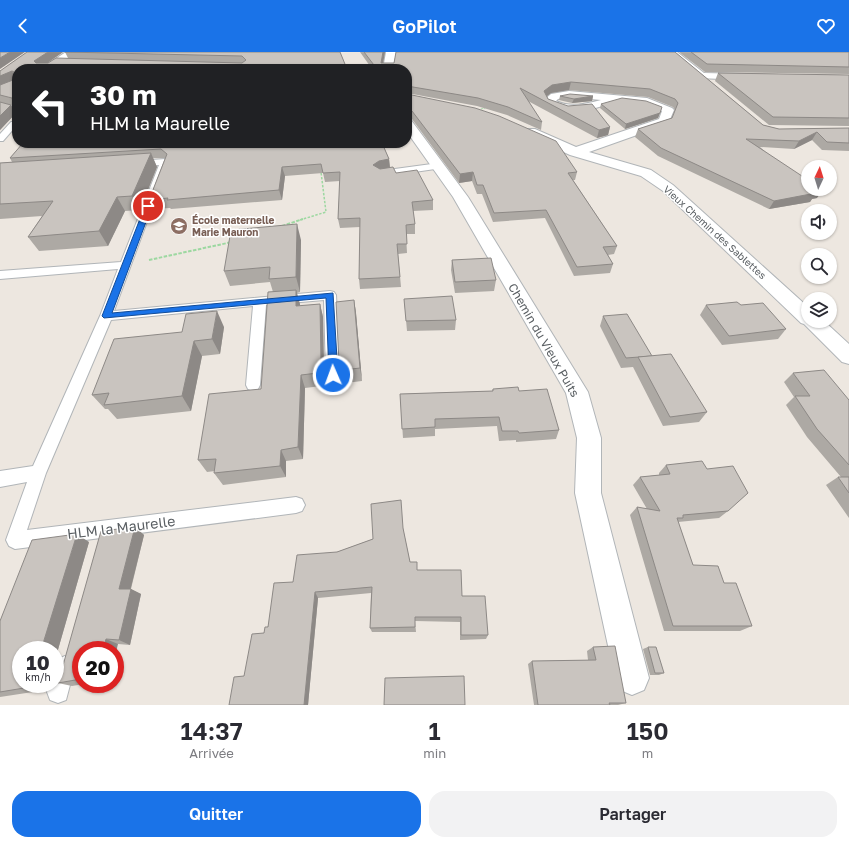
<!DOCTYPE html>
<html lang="fr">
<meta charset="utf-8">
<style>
:root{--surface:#fff;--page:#f2f2f3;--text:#2b2b33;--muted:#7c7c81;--accent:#1a73e8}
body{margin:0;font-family:"Golos Text",sans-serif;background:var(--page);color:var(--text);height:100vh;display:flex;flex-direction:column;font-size:15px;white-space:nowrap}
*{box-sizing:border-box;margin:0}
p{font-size:13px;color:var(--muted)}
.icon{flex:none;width:22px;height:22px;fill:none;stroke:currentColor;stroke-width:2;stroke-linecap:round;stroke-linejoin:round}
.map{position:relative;height:653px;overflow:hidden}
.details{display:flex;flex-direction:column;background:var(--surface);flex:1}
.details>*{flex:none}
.hud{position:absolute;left:12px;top:12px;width:400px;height:84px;border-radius:16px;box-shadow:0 1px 3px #0004;background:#202124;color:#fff;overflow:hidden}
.needle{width:26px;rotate:4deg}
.buttons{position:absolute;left:801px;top:108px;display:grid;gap:8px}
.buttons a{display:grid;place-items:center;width:36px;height:36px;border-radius:50%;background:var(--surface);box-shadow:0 1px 3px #0004;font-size:20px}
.speed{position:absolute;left:12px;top:589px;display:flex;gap:8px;font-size:20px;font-weight:700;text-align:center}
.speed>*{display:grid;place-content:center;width:52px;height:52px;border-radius:50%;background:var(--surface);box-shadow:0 1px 3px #0004;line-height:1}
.speed small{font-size:10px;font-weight:400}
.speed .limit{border:6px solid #d22;background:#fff;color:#111}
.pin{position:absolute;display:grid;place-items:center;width:34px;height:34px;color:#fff;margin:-17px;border:2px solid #fff;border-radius:50%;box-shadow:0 1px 4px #0007}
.me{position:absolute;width:44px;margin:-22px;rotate:358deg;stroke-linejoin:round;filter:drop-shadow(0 0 3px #0008)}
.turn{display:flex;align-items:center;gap:14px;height:84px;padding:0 12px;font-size:18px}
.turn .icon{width:52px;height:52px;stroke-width:2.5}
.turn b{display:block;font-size:28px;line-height:34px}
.eta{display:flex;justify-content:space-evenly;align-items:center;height:68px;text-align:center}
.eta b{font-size:24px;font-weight:600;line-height:28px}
.cta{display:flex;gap:8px;margin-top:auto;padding:8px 12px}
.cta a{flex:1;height:46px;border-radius:16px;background:var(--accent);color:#fff;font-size:16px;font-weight:600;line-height:46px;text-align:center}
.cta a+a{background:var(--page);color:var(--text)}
header{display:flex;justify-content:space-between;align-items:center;height:52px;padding:0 12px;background:var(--accent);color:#fff;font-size:18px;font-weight:600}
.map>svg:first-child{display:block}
</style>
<header><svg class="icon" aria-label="back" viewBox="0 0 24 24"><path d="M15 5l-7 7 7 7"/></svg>GoPilot<svg class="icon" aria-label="heart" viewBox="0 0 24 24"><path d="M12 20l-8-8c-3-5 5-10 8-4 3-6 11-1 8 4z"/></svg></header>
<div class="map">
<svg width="849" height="653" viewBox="0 0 849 653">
<rect width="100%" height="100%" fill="#ede7e0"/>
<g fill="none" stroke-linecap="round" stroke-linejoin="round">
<g stroke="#b1b5b8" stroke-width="2">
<g id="lane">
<polygon points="0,51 17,56 17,60 0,55"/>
<polygon points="11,70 17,70 17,73 3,89 0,89 0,82"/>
<polygon points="165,107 169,110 114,259 330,239 334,240 336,243 340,323 338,327 333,328 328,327 326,323 324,248 266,253 260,333 258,337 253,339 248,337 246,333 253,254 111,268 46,421 27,478 296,445 302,447 305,453 302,459 296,461 15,497 9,494 6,488 27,430 0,435 0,419 33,414 100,264 118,217 0,227 0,219 121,210 159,113 137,115 133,112 137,109"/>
<polygon points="439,111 443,114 442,116 380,125 375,122 380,119"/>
<polygon points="65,604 72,607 75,614 66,648 58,651 50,648 47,640 49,632 55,632 55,613 58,607"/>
</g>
</g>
<g stroke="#b1b5b8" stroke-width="2">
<g id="street">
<polygon points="386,0 396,0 393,17 383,17"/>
<polygon points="666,0 677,0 704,21 747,22 752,25 747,28 697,26"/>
<path d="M569,39l78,7 25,10 2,2 -6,14 -79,28 62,18 22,15 135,122v14h16l25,23v20l-7,-2 -38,-38 -3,-1 -138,-132 -22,-15 -71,-21 -43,-20 -2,-3 2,-3h8l41,18 83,-28 3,-8 -17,-7 -25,-3 -35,10 -18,1 -20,-7 -3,-5 7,-6zM569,45l32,3c-15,4 -31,8 -45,1l2,-2z"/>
<polygon points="407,67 411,68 468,145 588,340 601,386 601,441 649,626 644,638 632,643 620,638 615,626 575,441 577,386 566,341 453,145 407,80"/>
</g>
</g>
<g stroke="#b0b5b9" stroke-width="2">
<polygon id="secondary" points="66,0 78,0 52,17 40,17"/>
</g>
<polyline stroke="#9dd8a1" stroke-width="1" stroke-dasharray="2 1" stroke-linecap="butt" points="478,58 488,55"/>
<polyline stroke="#9dd8a1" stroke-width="1.5" stroke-dasharray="2.5 1.5" stroke-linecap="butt" points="300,168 326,160 321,120"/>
<g stroke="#9dd8a1" stroke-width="2" stroke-dasharray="3.5 1.5" stroke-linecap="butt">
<polyline points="282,174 303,167"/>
<polyline points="149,208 232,190"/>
</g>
<use href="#lane" fill="#fff" fill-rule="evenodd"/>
<use href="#street" fill="#fff" fill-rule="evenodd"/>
<use href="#secondary" fill="#fff" fill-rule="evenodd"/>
</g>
<g fill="#ada9a4">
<polygon points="27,0 63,0 47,11 68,6 65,0 340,0 347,17 17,17 17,56 16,54 7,52 11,53 16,61 0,78 0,19"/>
<polygon points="360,0 385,0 383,11 394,11 675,0 763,73 779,77 849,76 849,99 822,98 812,88 794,97 760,95 817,146 812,147 810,150 769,157 658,104 635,85 638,77 672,66 675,58 673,55 648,45 569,38 551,41 547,44 548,47 610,75 608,83 597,86 528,49 542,70 541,78 507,63 477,54 407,41 407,17 372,17"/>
<polygon points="679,0 849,0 849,22 705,20"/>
<polygon points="718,21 849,23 849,74 769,73 715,29"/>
<polygon points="407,42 577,120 575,128 573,128 617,194 614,202 608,203 613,212 610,221 574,224 545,166 493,170 482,142 477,142 472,129 459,131 412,67 407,66"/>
<polygon points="560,44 593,44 592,49 572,51 559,48"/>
<polygon points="601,52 662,55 658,66 625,77 600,56"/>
<polygon points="23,91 382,91 389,107 390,116 433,148 433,158 413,159 415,172 415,182 406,182 407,201 398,202 401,235 360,237 359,227 360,175 340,176 338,167 340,129 325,130 323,121 285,124 282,148 171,157 170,156 153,157 149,148 165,106 153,106 157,115 140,158 125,159 108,194 39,199 28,185 42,164 0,167 0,111 12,110 10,106"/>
<polygon points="301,188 300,240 297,241 300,254 320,252 323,265 324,315 330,316 335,315 339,310 354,248 356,261 362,329 305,336 303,407 286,409 286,425 223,433 214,421 215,419 207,420 198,408 261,337 273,240 270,230 230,234 224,219"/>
<polygon points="452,208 496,228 494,239 455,241 451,218"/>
<polygon points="404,247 456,268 455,278 407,279"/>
<polygon points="706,253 741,253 786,277 778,287 722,293 700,263"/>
<polygon points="603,264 652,304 707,360 699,370 663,374 633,315 621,316 600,274"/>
<polygon points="224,275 220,302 202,304 191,359 117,367 108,357 105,357 92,343 182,280"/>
<polygon points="793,321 849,348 849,466 826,433 838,425 841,425 807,385 786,353 794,345 784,330"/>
<polygon points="493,337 519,339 559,378 556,387 516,390 516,388 499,389 497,374 435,377 435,384 403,386 400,342 492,339"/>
<polygon points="666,413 728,459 719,466 678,470 693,513 724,531 752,574 740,579 664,579 630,463 637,455 647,457 633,433 640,425 659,423 659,421"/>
<polygon points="135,475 144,483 131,537 141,542 130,593 118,592 81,598 81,632 84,632 72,634 58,631"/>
<polygon points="403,476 410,510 417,518 462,544 488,583 486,587 460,588 460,570 415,569 416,580 372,580 370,576 371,541 318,546 308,653 229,653 244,624 264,581 293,530 337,500"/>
<polygon points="89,490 55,608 55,598 21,632 48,632 46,638 0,645 0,569"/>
<polygon points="593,595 626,651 618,653 534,653 528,612 532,609 588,608 587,599"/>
<polygon points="648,595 664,621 659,623 650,623 643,597"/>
</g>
<g fill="#8d8986">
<polygon points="10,0 25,0 0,17 0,6"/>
<polygon points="48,0 63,0 39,17 34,9"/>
<polygon points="383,0 385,0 382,17 381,11"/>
<polygon points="50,14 52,17 47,17"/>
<polygon points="12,19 16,27 0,34 0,24"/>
<polygon points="571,30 569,38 551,41 543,47 544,39 552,33"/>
<polygon points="593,44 592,49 572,51 574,47"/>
<polygon points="17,47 17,56 13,50"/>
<polygon points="11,53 16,61 0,78 0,64"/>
<polygon points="660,61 658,66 625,77 626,72"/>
<polygon points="610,75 608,83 597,86 599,78"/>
<polygon points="817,80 812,88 794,97 799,89"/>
<polygon points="316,91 331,91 318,98"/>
<polygon points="151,101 157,115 140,158 132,144"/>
<polygon points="389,107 390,116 379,118 373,113 379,109"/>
<polygon points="282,115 285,124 282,148 279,138"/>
<polygon points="473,120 472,129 459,131 460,122"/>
<polygon points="823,138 817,146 812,147 810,150 769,157 774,149 813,139"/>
<polygon points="117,145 125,159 108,194 99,179"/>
<polygon points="297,172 301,188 300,240 296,225"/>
<polygon points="296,238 300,252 300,268 296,254"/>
<polygon points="354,248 356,261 362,329 360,316"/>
<polygon points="320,252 323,265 324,320 321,310"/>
<polygon points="217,259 224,275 220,302 212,287"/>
<polygon points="194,289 202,304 191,359 182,344"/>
<polygon points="301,323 305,336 303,407 298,395"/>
<polygon points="281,398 286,409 286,425 280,414"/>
<polygon points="135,475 144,483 129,543 119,537"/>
<polygon points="77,482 89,490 55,608 55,598 41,598"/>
<polygon points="131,537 141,542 130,593 119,588"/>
<polygon points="315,540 318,546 308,653 304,653"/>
<polygon points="106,587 118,592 115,604 115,598 103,598"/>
<polygon points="31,632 48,632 46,638 30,635"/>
</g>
<g fill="#c9c4bf" stroke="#8d8986">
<polygon points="0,0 10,0 0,6"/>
<polygon points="27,0 48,0 34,9 36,11 48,11 56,6 242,11 246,8 242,4 65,0 340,0 347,17 54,17 50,14 47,17 17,17 17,47 13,50 12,46 0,43 0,33 13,28 14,20 12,19 0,24 0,19"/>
<polygon points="364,0 383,0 381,11 394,11 396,0 675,0 763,73 779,77 849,76 849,91 827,90 817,80 799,89 746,87 808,128 808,137 822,137 823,138 813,139 816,141 774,149 661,96 638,77 672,66 678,51 675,47 650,37 571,30 552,33 544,39 548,47 568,54 592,52 610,75 599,78 520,36 542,70 508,55 478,46 407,34 407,17 377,17"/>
<polygon points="691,0 849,0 849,15 707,12"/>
<polygon points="718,21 849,23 849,66 773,65"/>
<polygon points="407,42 475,56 499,64 556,89 577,120 568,121 617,194 603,195 613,212 577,215 546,158 494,161 483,133 477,133 473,120 460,122 412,59 407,58"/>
<polygon points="570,42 593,44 574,47 560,44"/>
<polygon points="622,46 646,49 662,55 660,61 626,72 601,52"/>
<polygon points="0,50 11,53 0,64"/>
<polygon points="23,91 317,91 318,93 325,93 329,91 382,91 389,107 379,109 373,113 380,117 393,115 396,121 417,118 433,148 412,150 415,172 406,173 407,192 397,192 400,225 359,227 360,166 338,167 340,120 323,121 321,112 282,115 279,138 167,148 168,146 149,148 167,102 161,97 10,106"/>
<polygon points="151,101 132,144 117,145 99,179 28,185 53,149 0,152 0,111"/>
<polygon points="297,172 296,225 269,227 270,215 224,219 231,178"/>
<polygon points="491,206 496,228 455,230 452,208"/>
<polygon points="296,238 296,254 320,252 321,310 323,315 330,316 335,315 339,310 336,250 354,248 360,316 301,323 298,395 281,398 280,414 214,421 216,407 198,408 209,342 261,337 268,240"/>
<polygon points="452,244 456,268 406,269 404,247"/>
<polygon points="737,250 741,253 763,251 786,277 729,284 706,253"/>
<polygon points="217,259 212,287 194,289 182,344 104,353 109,341 92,343 114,287 182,280 186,262"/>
<polygon points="627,262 652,304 626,306 603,264"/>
<polygon points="671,302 707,360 670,365 638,305"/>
<polygon points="824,318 849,348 849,413 817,377 795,344 810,344 793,321"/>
<polygon points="518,335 519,339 547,337 559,378 519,381 518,379 502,379 499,365 435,367 435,375 402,377 400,342 493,339 493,337"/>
<polygon points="702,409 707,417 733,414 748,441 728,459 683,463 683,466 677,466 693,513 718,514 724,531 736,531 752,574 673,574 637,455 660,459 640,425 670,422 666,413"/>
<polygon points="838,425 849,425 849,441"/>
<polygon points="401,448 403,476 410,510 417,510 417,518 461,518 462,544 485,544 488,583 461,583 461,565 415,565 415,575 370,576 372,535 315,540 304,653 229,653 234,625 244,624 252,582 264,581 265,575 268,575 274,531 293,530 297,503 337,500 373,487 371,452"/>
<polygon points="135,475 119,537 131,537 119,588 106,587 103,598 81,598 81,627 58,631 101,479"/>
<polygon points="77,482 41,598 21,598 21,632 31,632 30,635 0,640 0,569 32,488"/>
<polygon points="615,594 626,651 609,651 610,653 538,653 532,609 596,608 593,595"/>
<polygon points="648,595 656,595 664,621 655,621"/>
<polygon points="464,624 465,653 384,653 385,626"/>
</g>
<polygon fill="#1a73e8" stroke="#114b97" points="148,152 152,154 112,261 333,241 338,323 336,325 333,326 329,323 326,246 104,266 102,264 145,154"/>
<defs>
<g id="school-disc" transform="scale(0.9)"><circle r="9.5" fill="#8d6e63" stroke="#fff"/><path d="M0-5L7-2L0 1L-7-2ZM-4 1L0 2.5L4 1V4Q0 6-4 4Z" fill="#fff"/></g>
</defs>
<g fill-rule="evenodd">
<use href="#school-disc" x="179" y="174"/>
</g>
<g text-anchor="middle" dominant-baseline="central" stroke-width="3" stroke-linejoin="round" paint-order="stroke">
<g font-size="10" font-weight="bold" fill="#785e54" stroke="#fff" text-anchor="start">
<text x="192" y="168">École maternelle<tspan x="192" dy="12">Marie Mauron</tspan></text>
</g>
<g font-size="10" fill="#595e62" stroke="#fff">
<text transform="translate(715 180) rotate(42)">Vieux Chemin des Sablettes</text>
</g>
<g font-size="12" fill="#595e62" stroke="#fff">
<text transform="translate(544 288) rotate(60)">Chemin du Vieux Puits</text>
</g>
<g font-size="14" fill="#595e62" stroke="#fff">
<text transform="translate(121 475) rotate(-7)">HLM la Maurelle</text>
</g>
</g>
</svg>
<div class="buttons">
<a><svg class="needle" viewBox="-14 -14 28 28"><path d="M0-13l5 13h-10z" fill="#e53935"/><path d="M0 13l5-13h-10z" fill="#7c7c81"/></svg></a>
<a><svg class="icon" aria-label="sound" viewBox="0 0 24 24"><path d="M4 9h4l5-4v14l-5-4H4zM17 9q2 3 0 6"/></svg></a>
<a><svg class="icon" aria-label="search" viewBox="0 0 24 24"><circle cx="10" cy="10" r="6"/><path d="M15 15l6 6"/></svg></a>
<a><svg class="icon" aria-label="layers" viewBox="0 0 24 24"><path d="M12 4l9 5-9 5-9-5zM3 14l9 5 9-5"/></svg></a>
</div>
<div class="speed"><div>10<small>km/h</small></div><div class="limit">20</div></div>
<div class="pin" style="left:148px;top:154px;background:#d93025"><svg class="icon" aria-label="arrive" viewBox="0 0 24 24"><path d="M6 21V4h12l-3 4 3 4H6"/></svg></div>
<svg class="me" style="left:333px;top:323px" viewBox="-20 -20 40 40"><circle r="17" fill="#1a73e8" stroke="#fff" stroke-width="3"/><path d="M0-11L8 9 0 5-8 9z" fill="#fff"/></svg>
<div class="hud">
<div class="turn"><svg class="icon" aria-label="left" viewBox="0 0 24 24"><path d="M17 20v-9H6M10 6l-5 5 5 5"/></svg><div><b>30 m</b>HLM la Maurelle</div></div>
</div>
</div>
<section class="details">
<div class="eta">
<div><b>14:37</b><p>Arrivée</p></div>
<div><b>1</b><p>min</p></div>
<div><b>150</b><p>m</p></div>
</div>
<div class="cta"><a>Quitter</a><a>Partager</a></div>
</section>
